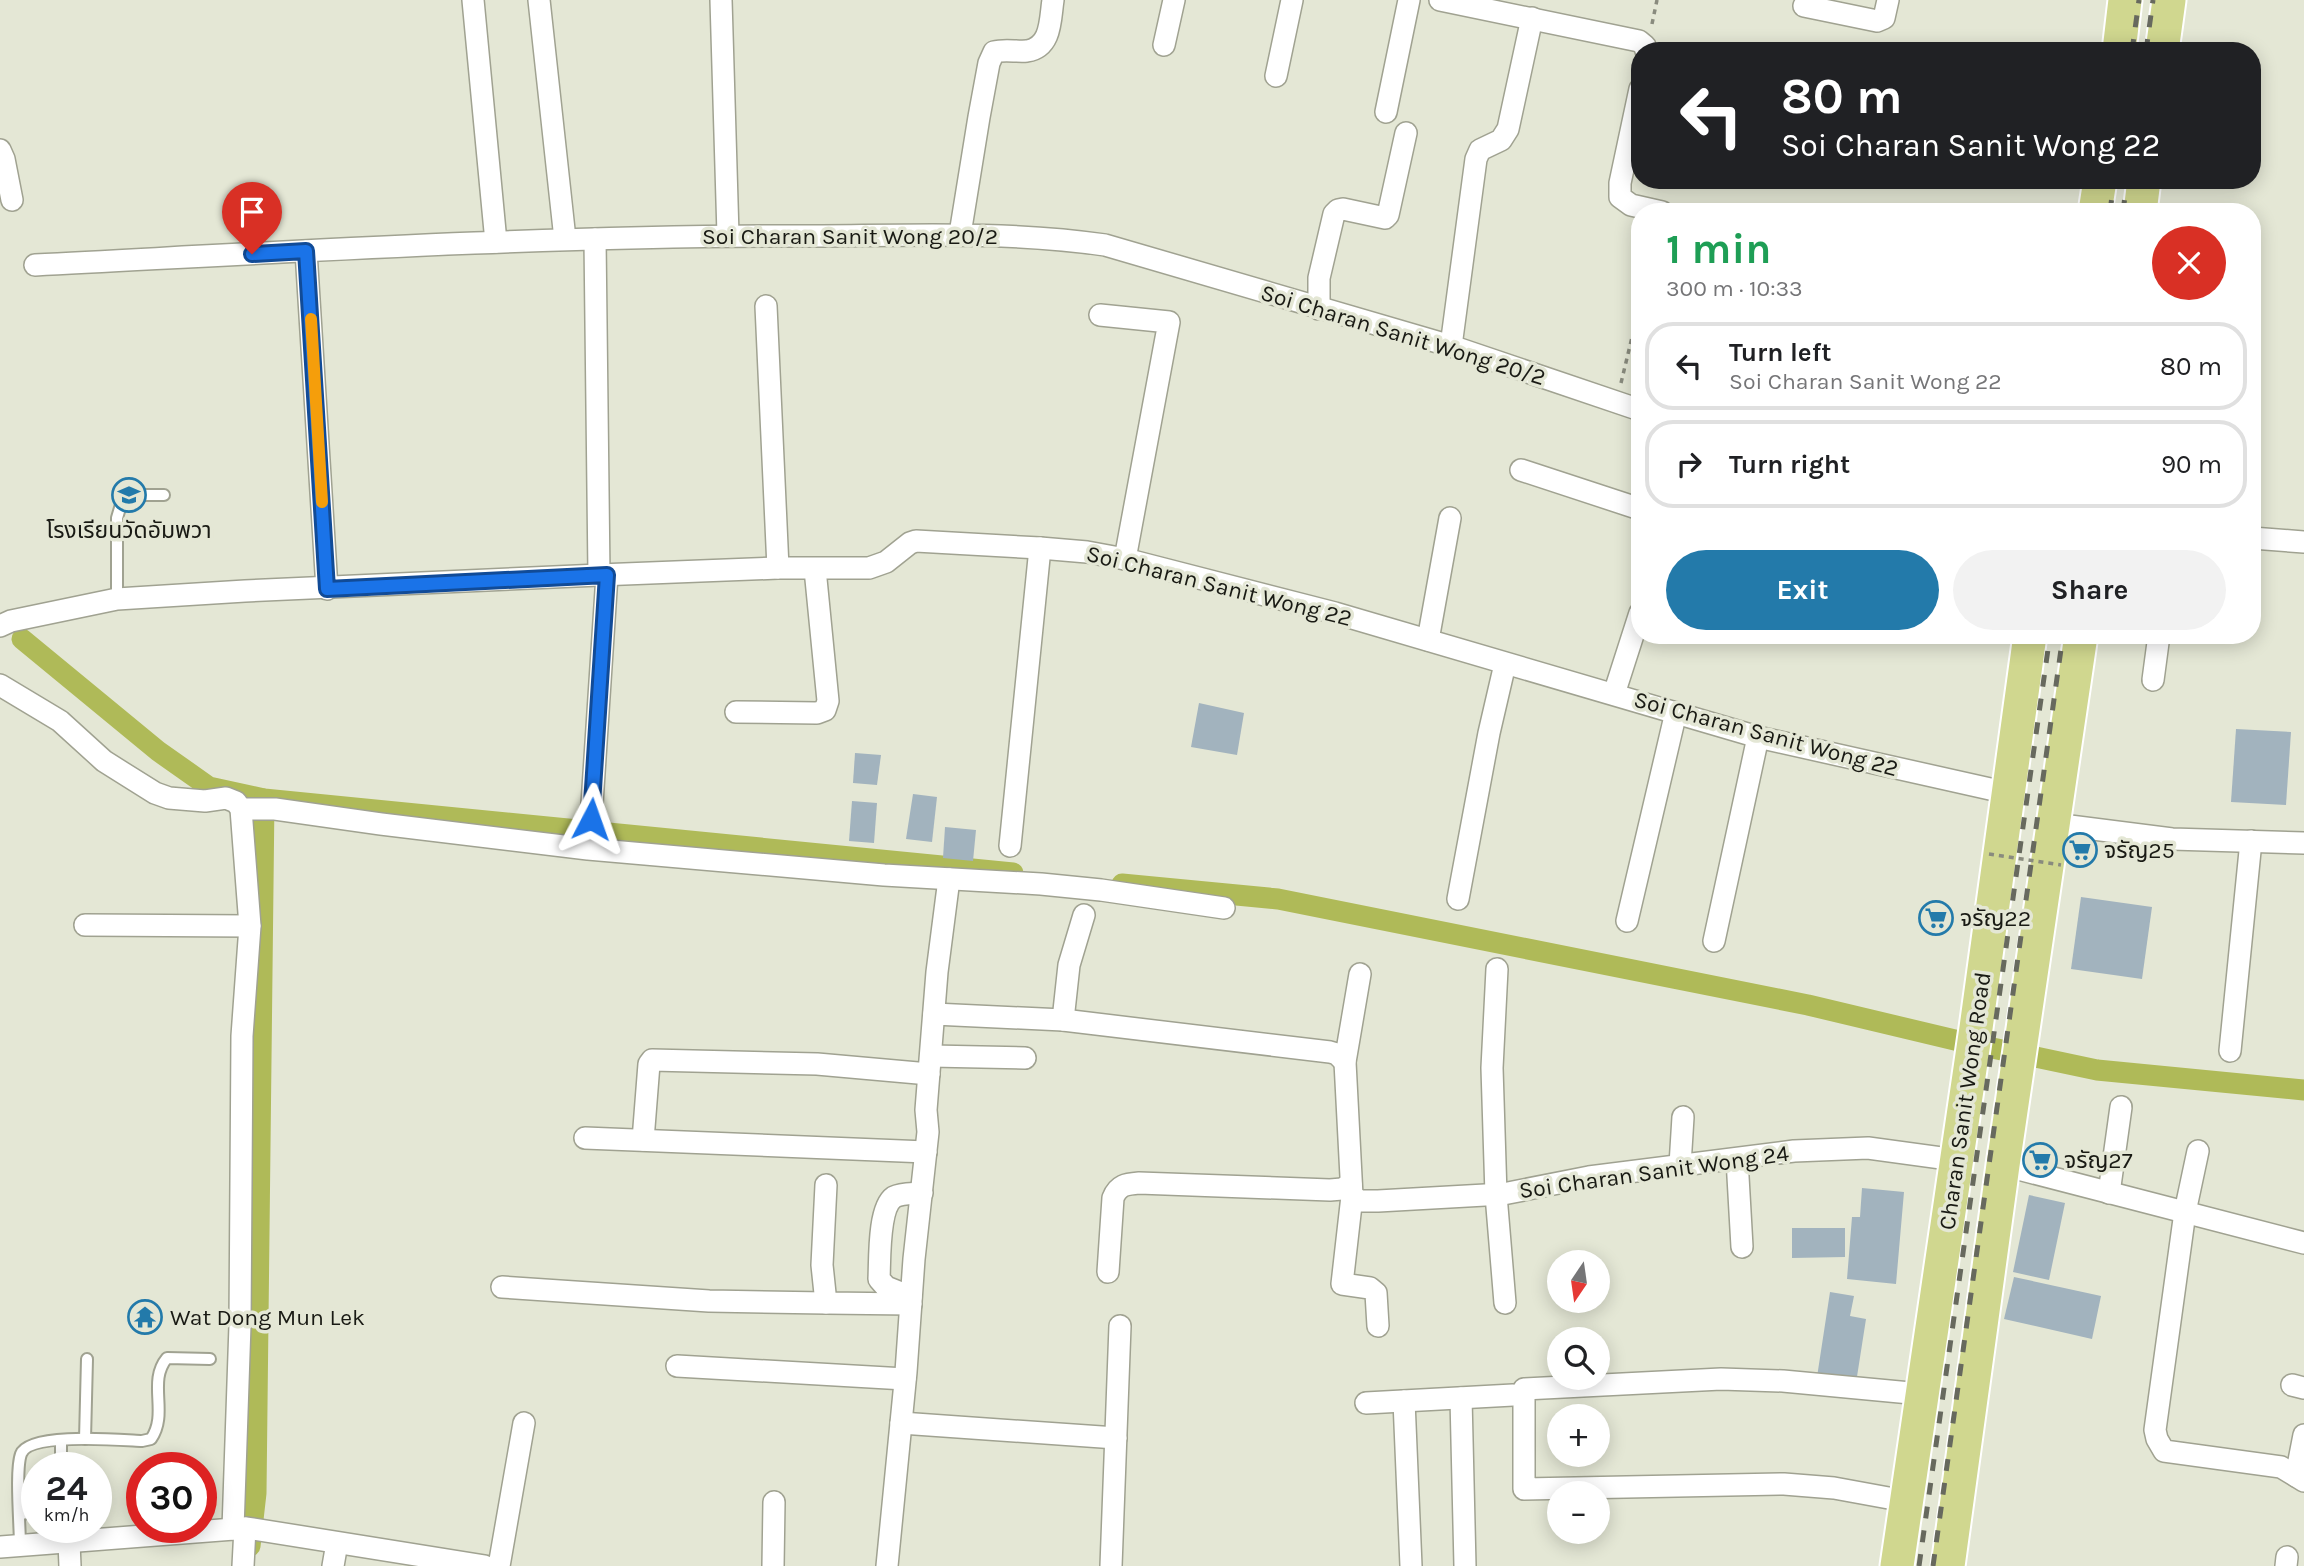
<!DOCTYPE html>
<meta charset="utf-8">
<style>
:root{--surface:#fff;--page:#f2f2f2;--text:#202124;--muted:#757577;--line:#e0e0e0;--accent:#237aaa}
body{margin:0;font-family:Karla,"Noto Sans Thai",sans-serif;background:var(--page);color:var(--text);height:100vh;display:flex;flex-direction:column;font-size:26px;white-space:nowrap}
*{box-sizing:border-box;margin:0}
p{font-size:23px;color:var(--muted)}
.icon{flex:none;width:38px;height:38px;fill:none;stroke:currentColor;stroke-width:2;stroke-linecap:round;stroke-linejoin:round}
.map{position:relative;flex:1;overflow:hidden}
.sheet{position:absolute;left:1631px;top:203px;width:630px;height:441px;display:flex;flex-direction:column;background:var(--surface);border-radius:28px;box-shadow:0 4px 18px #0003}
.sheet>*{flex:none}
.banner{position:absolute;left:1631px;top:42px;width:630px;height:147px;border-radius:28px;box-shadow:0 4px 18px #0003;background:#202124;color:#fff;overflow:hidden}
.needle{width:46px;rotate:193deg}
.fabs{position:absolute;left:1547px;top:1250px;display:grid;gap:14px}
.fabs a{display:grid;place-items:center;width:63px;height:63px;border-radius:50%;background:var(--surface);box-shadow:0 4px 18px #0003;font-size:35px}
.speed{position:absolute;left:21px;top:1452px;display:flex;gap:14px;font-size:35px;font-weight:700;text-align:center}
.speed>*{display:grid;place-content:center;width:91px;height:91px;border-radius:50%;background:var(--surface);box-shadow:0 4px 18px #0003;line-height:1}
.speed small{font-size:18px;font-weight:400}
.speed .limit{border:10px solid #d22;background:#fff;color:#111}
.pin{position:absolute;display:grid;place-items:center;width:60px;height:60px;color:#fff;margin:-72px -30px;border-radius:50% 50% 50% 0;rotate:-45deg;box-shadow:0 0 7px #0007}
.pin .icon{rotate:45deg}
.me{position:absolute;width:77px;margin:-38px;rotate:4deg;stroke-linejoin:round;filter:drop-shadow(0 0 5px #0008)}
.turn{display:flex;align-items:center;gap:24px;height:147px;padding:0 35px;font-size:32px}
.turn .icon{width:91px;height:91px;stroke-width:2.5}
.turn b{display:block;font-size:49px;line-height:60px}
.round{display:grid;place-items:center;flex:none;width:74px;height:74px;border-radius:37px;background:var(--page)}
.head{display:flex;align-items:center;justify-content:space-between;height:119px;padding:0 35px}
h1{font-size:42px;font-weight:700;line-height:52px;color:#1e9e55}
.action{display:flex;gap:14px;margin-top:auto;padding:14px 35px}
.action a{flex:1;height:80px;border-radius:42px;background:var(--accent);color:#fff;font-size:28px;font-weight:700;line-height:80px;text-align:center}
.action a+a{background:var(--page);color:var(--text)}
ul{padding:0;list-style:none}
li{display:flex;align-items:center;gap:21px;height:88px;margin:0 14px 10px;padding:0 21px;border:4px solid var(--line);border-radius:28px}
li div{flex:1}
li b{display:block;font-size:26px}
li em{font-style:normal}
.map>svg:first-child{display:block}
</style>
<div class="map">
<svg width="2304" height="1566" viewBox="0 0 2304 1566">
<rect width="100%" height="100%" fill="#e4e7d5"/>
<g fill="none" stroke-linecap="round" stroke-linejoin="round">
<g stroke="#afba58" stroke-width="21">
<polyline points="22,639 158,751 209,787 264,799 1013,873"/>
<polyline points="1122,884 1278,899 1808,1005 1959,1041 2097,1070 2304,1090"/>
<polyline points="250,1546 256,1493 264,799"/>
</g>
</g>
<g fill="#a2b3be">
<polygon points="1199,703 1244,713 1237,755 1191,747"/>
<polygon points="2236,729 2291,732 2286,805 2231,802"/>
<polygon points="855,753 881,755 877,785 853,783"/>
<polygon points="913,794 937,797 932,842 906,839"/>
<polygon points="852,801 877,803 874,843 849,841"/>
<polygon points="945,827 976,830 973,861 943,858"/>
<polygon points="2081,897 2152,907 2142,979 2071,969"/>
<polygon points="1862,1188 1904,1192 1896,1284 1847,1279 1852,1217 1860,1217"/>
<polygon points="2029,1195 2065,1203 2049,1280 2013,1272"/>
<polygon points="1792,1228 1845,1228 1845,1257 1792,1258"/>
<polygon points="2014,1277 2101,1296 2092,1339 2004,1319"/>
<polygon points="1830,1292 1854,1296 1850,1316 1866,1319 1856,1383 1817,1377"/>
</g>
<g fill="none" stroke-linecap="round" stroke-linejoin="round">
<g stroke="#a0a291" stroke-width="14">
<g id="service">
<polyline points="117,599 117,518 122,501 134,495 164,495"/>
<polyline points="85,1439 87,1359"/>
<polyline points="61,1468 61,1440"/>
<polyline points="20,1514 37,1512"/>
<path d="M20,1546c0,-21 -5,-76 1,-92 8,-22 99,-14 121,-13l9,-2c18,-26 -4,-57 16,-81l43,1"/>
</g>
</g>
<g stroke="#a0a291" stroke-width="24">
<g id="minor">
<polyline points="473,0 496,242"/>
<polyline points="539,0 565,239"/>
<polyline points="721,0 728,235"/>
<polyline points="1440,0 1639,41 1645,46 1646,51"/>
<polyline points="1804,6 1877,21 1884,18 1888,0"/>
<polyline points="1164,45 1174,0"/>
<polyline points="1276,76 1292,0"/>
<polyline points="1640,89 1620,183 1620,197 1631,205 1662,212"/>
<polyline points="1386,112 1409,0"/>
<polyline points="0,150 4,159 12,200"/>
<path d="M960,234l19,-117 10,-54 5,-11c11,-3 22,0 33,-1 25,-4 23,-32 26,-51"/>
<polyline points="595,239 599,575"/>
<polyline points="306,251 327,589"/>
<path d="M35,265c253,-13 505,-29 758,-29 104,0 209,-6 312,9l346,101 189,64"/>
<polyline points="766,306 778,568"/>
<polyline points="1319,309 1319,278 1334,214 1338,210 1343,209 1385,218 1388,215 1406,133"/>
<polyline points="1100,315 1169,322 1125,559"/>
<polyline points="1451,346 1476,159 1480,150 1501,140 1508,129 1532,18"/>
<polyline points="1521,470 1640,509"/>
<polyline points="2252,538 2304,542"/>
<polyline points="0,626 11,621 117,599 245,591 599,575 778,568 869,568 886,562 910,543 916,541 1040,548 1087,552 1125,559 1335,613 1758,737 2008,793"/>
<polyline points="1428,640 1450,518"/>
<polyline points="2153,680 2159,635"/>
<polyline points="0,685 60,721 104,761 155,793 169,798 205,801 226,798 236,802 241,809 250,926 242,1036 240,1325 233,1529"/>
<polyline points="1614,694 1640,613"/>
<polyline points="736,712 817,713 825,710 828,701 815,569"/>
<polyline points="241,809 275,809 381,824 588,849 884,875 1041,884 1101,890 1224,908"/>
<polyline points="591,819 607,575"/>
<polyline points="2054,824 2172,839 2304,843"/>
<polyline points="1010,846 1040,548"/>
<polyline points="1458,899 1489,733 1505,664"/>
<polyline points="1627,921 1676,712"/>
<polyline points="85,925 250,926"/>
<polyline points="1714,941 1758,737"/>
<polyline points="1497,969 1492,1068 1496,1195 1505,1303"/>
<polyline points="1360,974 1345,1062 1352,1196 1342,1284 1370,1288 1376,1293 1378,1326"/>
<polyline points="934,1014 1063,1020 1330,1052 1337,1054 1345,1062"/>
<polyline points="1063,1020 1069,965 1084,915"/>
<polyline points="2230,1051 2251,841"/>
<polyline points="931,1056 1025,1058"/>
<polyline points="585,1138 926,1152"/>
<polyline points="643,1140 649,1064 652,1060 817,1064 929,1074"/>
<polyline points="2198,1151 2185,1212 2155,1430 2157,1439 2164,1451 2281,1467 2304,1481"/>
<polyline points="1737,1159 1742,1247"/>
<polyline points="1680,1165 1683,1117"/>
<polyline points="2003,1165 2304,1243"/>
<polyline points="826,1185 822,1265 826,1303 911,1304"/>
<polyline points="2109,1193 2121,1107"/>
<polyline points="1352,1196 1360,1201 1378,1201 1503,1194 1589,1177 1794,1151 1868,1148 1956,1160"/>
<path d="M1108,1272l5,-74c5,-13 13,-14 26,-15l191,7 12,-1 9,-5"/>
<polyline points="502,1287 709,1301 826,1303"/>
<path d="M911,1297l-25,-10 -7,-8c1,-19 -1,-71 15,-82 8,-4 19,-3 28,-4"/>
<polyline points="677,1366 905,1379"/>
<polyline points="2292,1385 2304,1388"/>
<polyline points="1461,1398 1465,1566"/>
<polyline points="1404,1401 1411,1566"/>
<polyline points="1366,1403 1513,1395"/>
<polyline points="901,1423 1116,1438"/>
<polyline points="2296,1476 2304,1435"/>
<polyline points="1905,1501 1834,1488 1784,1484 1524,1489 1524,1389 1721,1379 1783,1381 1921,1394"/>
<polyline points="69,1542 70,1566"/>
<polyline points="0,1547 247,1528 485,1566"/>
<polyline points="243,1566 245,1528"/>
<polyline points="333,1566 337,1543"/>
<polyline points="499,1566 524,1423"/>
<polyline points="773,1566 774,1502"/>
<polyline points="887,1566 906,1372 914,1259 928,1132 926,1110 937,972 949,879"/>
<polyline points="1111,1566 1120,1326"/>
<polyline points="2286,1566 2287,1557"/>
</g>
</g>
<g stroke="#fff" stroke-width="37">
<g id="primary">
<polyline points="2119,51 2125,0"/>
<polyline points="2162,51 2169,0"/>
<polyline points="2095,212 2100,180"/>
<polyline points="2140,212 2144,180"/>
<polyline points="1897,1566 1976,1028 2030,635"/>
<polyline points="1948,1566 2003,1165 2081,635"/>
</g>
</g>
<g stroke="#898b7e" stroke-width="3.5" stroke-dasharray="5 5" stroke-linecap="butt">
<polyline points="1652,24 1657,0"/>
<polyline points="1621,383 1640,304"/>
</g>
<use href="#service" stroke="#fff" stroke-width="10"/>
<use href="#minor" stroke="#fff" stroke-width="21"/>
<use href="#primary" stroke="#d0d78f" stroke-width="33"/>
<g stroke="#67695e" stroke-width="5" stroke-dasharray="12 12" stroke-linecap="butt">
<polyline points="2132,51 2139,0"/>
<polyline points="2146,51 2153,0"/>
<polyline points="2110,212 2114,180"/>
<polyline points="2123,212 2127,180"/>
<polyline points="1919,1566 2050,635"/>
<polyline points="1933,1566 2063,635"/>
</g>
<polyline stroke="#898b7e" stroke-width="3.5" stroke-dasharray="5 5" stroke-linecap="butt" points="1989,854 2061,865"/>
</g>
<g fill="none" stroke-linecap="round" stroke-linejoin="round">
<g stroke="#114b97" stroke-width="18">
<polyline id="route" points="252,254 306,251 327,589 607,575 591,819"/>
</g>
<use href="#route" stroke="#1a73e8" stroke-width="12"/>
<polyline stroke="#f59e0b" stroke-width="12" points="311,319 322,502"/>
</g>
<defs>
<g id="school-ring" transform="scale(1.75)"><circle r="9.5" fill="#e4e7d5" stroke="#237aaa" stroke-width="1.5"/><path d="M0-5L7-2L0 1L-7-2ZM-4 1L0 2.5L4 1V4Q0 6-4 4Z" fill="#237aaa"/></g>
<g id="supermarket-ring" transform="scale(1.75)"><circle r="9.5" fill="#e4e7d5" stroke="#237aaa" stroke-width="1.5"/><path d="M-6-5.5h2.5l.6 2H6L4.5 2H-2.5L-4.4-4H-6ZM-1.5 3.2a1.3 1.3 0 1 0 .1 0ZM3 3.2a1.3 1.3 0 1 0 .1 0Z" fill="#237aaa"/></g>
<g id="temple-ring" transform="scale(1.75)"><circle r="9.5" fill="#e4e7d5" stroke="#237aaa" stroke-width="1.5"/><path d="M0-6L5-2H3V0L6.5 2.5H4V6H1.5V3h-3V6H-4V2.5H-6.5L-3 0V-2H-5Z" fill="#237aaa"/></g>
</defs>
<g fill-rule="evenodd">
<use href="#school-ring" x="129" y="495"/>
<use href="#supermarket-ring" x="2080" y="850"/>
<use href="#supermarket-ring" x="1936" y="918"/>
<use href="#supermarket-ring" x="2040" y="1160"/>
<use href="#temple-ring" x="145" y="1317"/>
</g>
<g text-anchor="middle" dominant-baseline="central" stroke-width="7" stroke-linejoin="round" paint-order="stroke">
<g font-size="23" fill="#191a14" stroke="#e4e7d5">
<text x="850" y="236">Soi Charan Sanit Wong 20/2</text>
<text transform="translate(1403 335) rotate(17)">Soi Charan Sanit Wong 20/2</text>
<text transform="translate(1219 586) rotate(14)">Soi Charan Sanit Wong 22</text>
<text transform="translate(1766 734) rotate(15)">Soi Charan Sanit Wong 22</text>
<text transform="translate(1965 1101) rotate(-82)">Charan Sanit Wong Road</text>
<text transform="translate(1654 1172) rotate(-8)">Soi Charan Sanit Wong 24</text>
</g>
<g font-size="23" fill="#191a14" stroke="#e4e7d5" text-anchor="start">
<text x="129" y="530" text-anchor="middle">โรงเรียนวัดอัมพวา</text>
<text x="2104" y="850">จรัญ25</text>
<text x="1960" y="918">จรัญ22</text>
<text x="2064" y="1160">จรัญ27</text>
<text x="170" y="1317">Wat Dong Mun Lek</text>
</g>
</g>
</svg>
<div class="fabs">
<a><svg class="needle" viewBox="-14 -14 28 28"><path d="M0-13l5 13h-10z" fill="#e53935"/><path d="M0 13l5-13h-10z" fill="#757577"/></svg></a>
<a><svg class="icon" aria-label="search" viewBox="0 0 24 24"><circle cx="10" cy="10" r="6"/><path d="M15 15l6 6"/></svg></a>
<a>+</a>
<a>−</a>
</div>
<div class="speed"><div>24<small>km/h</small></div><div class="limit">30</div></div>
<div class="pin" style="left:252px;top:254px;background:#d93025"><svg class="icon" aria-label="arrive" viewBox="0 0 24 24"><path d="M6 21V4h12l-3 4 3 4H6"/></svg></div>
<svg class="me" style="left:591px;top:819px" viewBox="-20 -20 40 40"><path d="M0-17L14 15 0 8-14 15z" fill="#1a73e8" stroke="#fff" stroke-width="4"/></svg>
<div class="banner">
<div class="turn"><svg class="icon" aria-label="left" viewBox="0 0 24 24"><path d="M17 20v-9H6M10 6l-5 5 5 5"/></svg><div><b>80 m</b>Soi Charan Sanit Wong 22</div></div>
</div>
<section class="sheet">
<div class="head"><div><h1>1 min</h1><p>300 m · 10:33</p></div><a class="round" style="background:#d93025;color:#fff"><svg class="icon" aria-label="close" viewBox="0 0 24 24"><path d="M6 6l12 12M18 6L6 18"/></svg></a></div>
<ul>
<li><svg class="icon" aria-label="left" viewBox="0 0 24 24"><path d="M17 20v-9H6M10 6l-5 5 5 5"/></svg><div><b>Turn left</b><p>Soi Charan Sanit Wong 22</p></div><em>80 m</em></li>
<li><svg class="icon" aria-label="right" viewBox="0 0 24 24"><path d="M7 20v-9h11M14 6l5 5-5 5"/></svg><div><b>Turn right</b></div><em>90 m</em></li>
</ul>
<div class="action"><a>Exit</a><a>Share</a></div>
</section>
</div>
